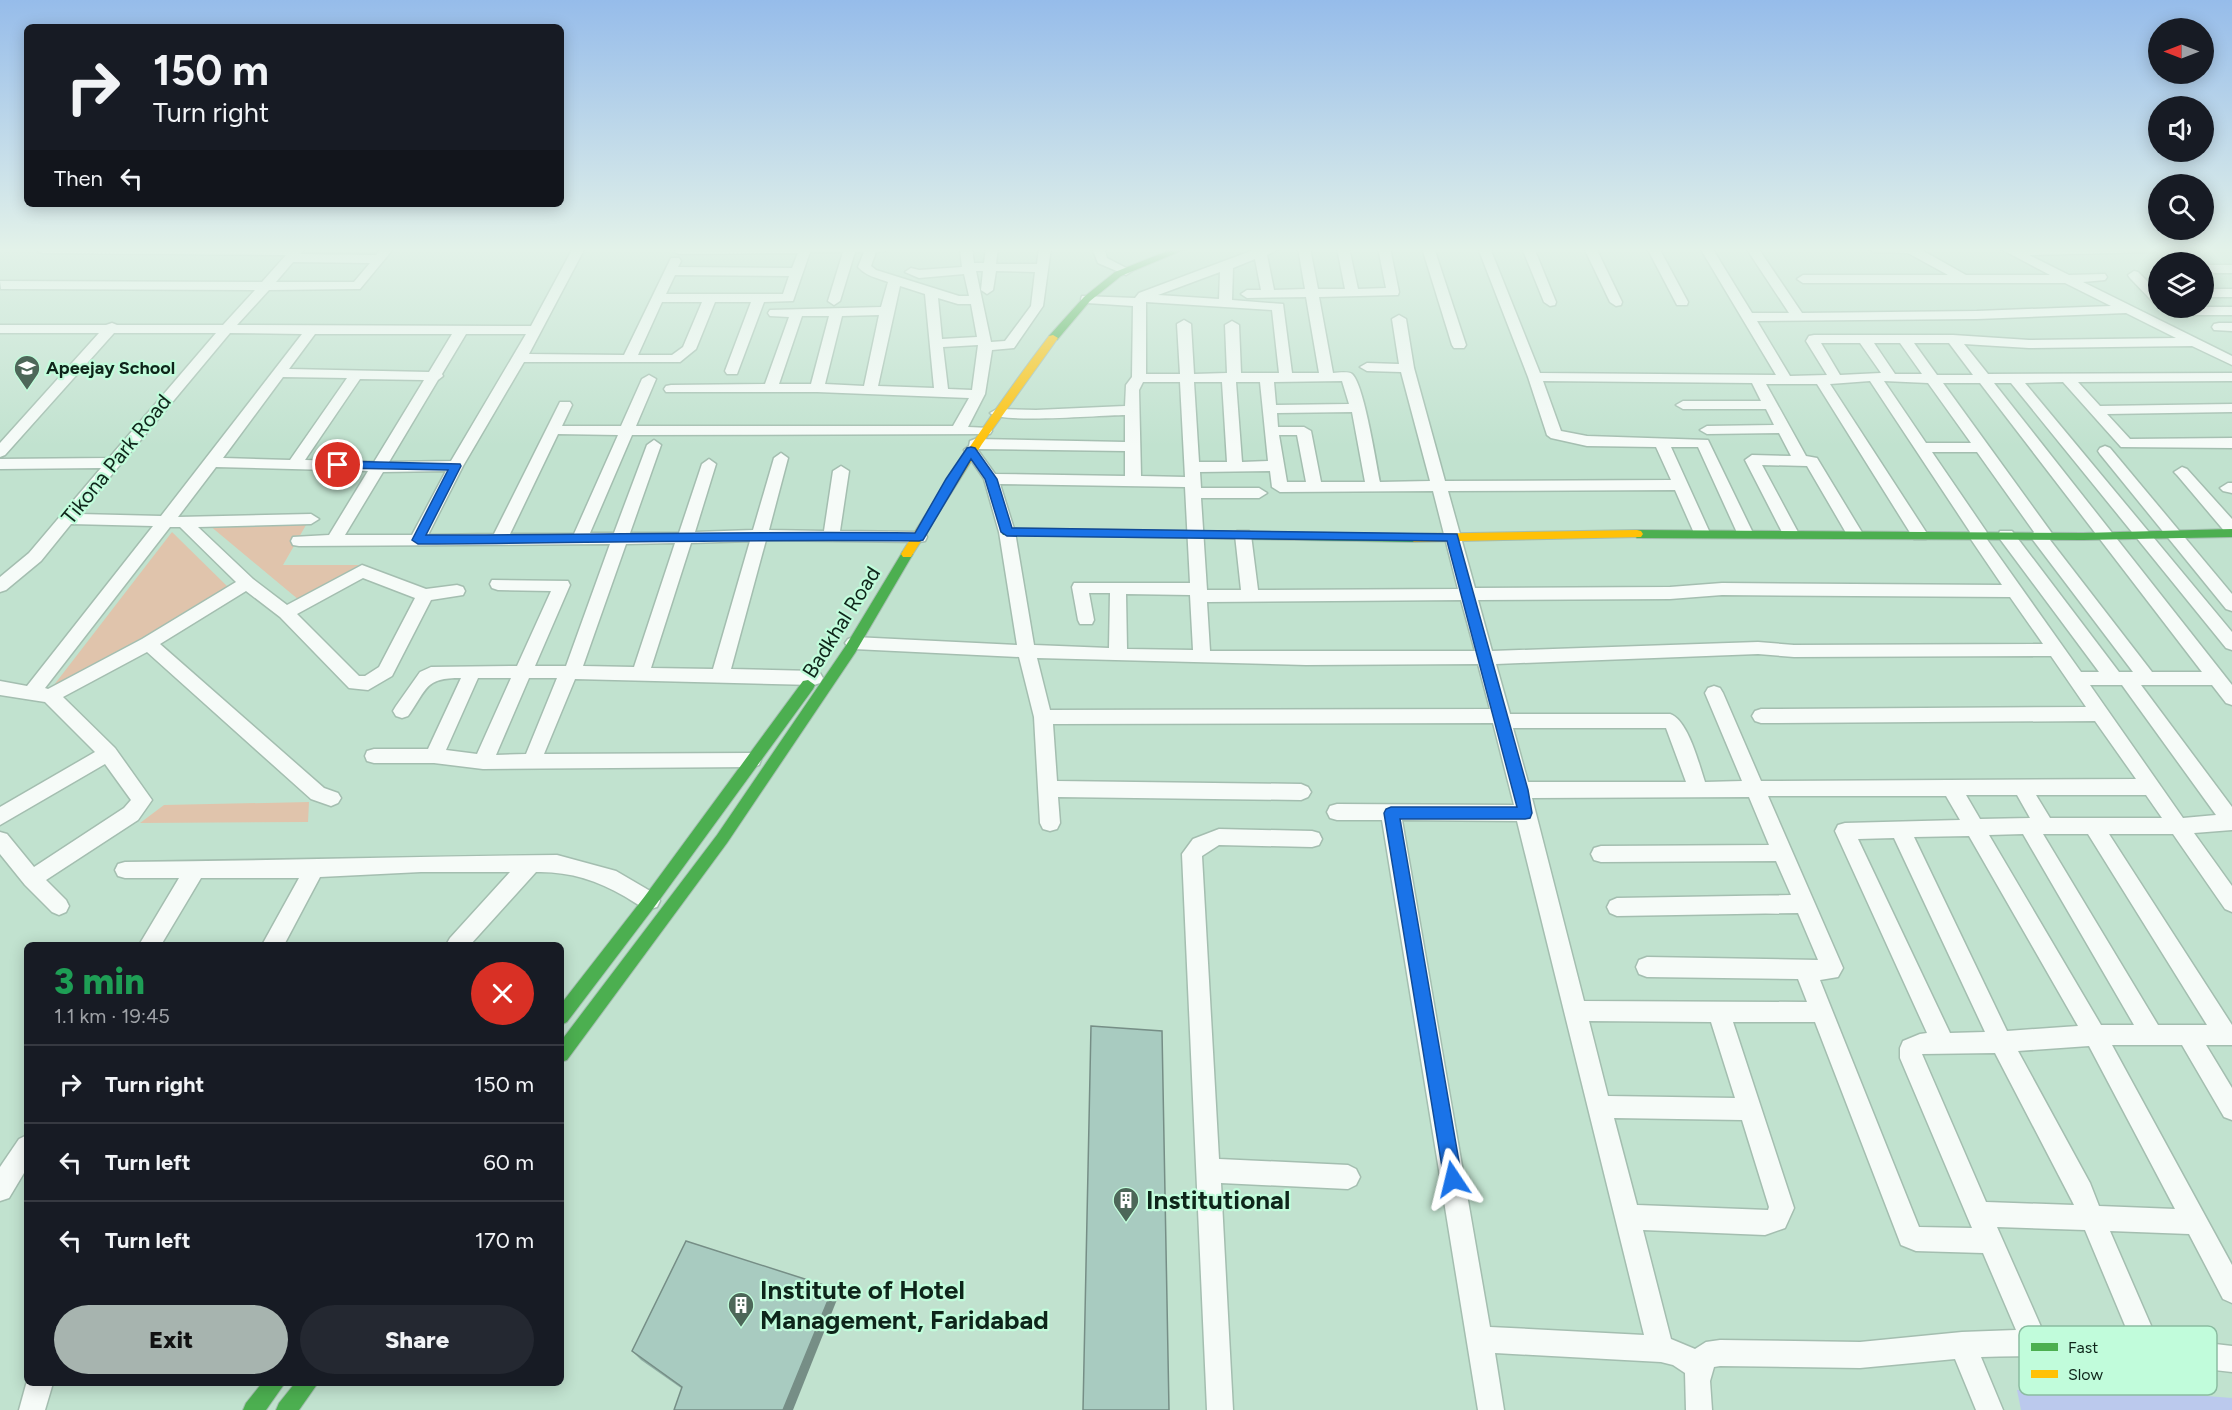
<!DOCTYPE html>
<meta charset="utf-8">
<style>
:root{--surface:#171b24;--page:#242831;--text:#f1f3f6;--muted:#9ea1a6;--line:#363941;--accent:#a7b4af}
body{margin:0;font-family:Figtree,sans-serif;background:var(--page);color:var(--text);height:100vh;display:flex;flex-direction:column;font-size:22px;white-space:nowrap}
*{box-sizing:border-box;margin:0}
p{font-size:20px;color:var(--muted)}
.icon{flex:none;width:33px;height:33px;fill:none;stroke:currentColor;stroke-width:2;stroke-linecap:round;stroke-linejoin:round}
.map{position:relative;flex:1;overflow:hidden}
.panel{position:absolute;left:24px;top:942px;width:540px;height:444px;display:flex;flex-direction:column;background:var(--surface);border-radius:9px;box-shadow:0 3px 15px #0003}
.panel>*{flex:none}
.banner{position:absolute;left:24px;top:24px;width:540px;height:183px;border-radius:9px;box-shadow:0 3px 15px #0003;background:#171b24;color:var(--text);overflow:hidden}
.needle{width:39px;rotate:270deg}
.buttons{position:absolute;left:2148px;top:18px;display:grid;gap:12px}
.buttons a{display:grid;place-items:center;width:66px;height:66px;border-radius:50%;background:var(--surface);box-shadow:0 3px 15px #0003;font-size:30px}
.pin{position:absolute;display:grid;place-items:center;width:51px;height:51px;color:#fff;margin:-26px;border:3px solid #fff;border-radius:50%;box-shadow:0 2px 6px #0007}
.me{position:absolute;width:66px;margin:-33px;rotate:350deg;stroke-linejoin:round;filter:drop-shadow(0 0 4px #0008)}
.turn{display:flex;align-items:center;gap:21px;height:126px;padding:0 30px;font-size:27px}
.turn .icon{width:78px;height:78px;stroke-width:2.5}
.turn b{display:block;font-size:42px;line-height:51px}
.then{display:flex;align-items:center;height:57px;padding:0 30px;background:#0003;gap:12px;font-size:22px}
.round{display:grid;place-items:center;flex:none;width:63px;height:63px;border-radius:32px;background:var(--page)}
.head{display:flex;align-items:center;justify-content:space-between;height:102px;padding:0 30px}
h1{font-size:36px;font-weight:800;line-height:45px;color:#1e9e55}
.action{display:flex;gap:12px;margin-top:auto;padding:12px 30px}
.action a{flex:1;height:69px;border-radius:36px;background:var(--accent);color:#111;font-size:24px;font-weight:800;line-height:69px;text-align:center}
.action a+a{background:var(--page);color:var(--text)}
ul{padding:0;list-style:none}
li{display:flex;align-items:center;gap:18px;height:78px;padding:0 30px;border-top:2px solid var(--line)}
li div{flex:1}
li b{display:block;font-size:22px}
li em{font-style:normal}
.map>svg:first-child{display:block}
</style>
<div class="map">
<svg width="2232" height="1410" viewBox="0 0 2232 1410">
<rect width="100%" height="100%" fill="#c1e2cf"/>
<g fill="#e0c4ac">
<polygon points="209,525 306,525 283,565 359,565 299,600"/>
<polygon points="172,532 231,590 54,685"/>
<polygon points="309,802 308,822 140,823 164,805"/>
</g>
<polygon fill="#bbc9ed" points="2079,1386 2232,1398 2232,1410 2021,1410 2017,1390"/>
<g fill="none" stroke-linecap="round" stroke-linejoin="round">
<g stroke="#a4beb0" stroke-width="3">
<g id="street">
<path d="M305,248l-5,6 76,1 6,-7h12l-34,41 -91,1 -32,35 294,1 42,-78h12l-56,106 95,1 47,-97h8l2,3 -3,6 114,1 6,-15 -118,1 -4,-1 -1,-5h213l-2,3 -10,1 -5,14 5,4 83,26h10l-5,-22 -45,4 -14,-6 6,-4 8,2 43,-3 -2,-19h12l2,15h10l2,-15h12l-2,16h41l2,-16h12l-8,58 -29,42 -22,2 -7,44 -17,33 22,1 2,3 -2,3 -358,1 -42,98h24l33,-88 7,-5 7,5 -31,88h49l23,-69 7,-5 7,5 -21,68 58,-2 21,-72 7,-5 7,5 -19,72 55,1 9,-60 8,-5 8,5 -9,60 79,1 6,1 2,4 -2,4 -6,1 -153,-2 -35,129 83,2 6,2 3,5 -3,5 -6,2 -239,-6 -31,75 208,-1 7,2 2,5 -2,5 -7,2 -269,2 -49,-6h-60l-7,-2 -2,-5 2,-5 7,-2h54l33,-71c-37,0 -33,10 -53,38l-6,2 -6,-2 -3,-5 3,-5 24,-34 11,-5 86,-1 34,-75 -53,-1 -6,-2 -2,-4 2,-4 76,1 2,4 -35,81h31l44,-122 -311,2 -6,-1 -2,-4 2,-4 36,-2 39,-64 -152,-4 -38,50 133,-3 8,5 -8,5 -113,3 55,52 34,26 75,-40 64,24 31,-4 6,2 2,4 -2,4 -32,5 -39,76 -24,14 -19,-2 -69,-71 -34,-26 -86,53 164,144 14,5 3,5 -3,5 -7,3 -20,-7 -164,-147 -84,45 52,51 37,52 -14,20 -92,60 20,20 3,6 -3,6 -7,3 -7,-3 -27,-27 -25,-31v-22l7,2 27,33 90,-59 7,-8 -26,-36 -105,61v-18l95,-55 -50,-50 -45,-7v-14l27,5 126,-160 -82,-2 -30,37 -35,29 -6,2v-15l29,-24 72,-85 -101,1v-10l109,-1 107,-125h-102l-109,122 -5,2v-14l99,-110h-99v-8h106l6,-2 5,2h106l32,-35 -254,-1 -1,-8 262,1 24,-27 -243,-2 -4,-1 -2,-4zM810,252h33l-15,49 6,4 6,-4 15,-49h9l-6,15c8,9 19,11 30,15l-7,25 -111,3 -2,3 2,3 19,1 -24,67 -94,1 -5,1 -2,3 2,3h151l152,6 -16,28h-317l20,-47 -7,-4 -7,4 -21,47h-59l10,-21 -2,-3h-10l-66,132 -66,1 35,-69 61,-104h156l16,-13 19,-47h36l-26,69 2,3h10l27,-72 29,-1zM293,262l77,1 -16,19h-78zM976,271h7l-2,19 6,4 6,-4 3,-19 39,1 -4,34 -26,35 -14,1zM675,275l114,1 -6,18h-117zM900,286l25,8 9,94 -56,-2zM938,298l20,6h13l6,33 -35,2zM662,302h40l-19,45 -11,8h-34zM879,315l-15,71 -39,-2 17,-68zM802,316h27l-18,68h-32zM230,333l72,1 -141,182 -82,-2zM315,334h137l-23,38 -140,-3zM466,334h60l-75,127 -62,1 49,-82 5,-4 -1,-2zM978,345l-6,45 -24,-1 -5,-42zM283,377l64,1 -57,82 -67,-2zM360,379l64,1 -50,82 -69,-2zM558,434l60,1 -44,99h-64zM446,471l-34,64h-67l38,-63zM170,527h10l56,55 -94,57 -94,50 -3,-1zM750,541l-37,128 -62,-1 40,-125zM675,543l-41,124 -51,-1 43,-122zM363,578l52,20 -36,69 -14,9h-6l-62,-62zM478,678h33l-34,76 -31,-4zM529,678h28l-31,76 -30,1z"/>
<polygon points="1092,248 1104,248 1107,258 1132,271 1126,275 1098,263"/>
<path d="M1281,248l-14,7 7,35 31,-1 -7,-41h12l8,41h27l-8,-41h12l9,41 28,-1 -8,-40h12l9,44 -1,3 -79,2 14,76c5,0 15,-2 19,1 12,10 24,89 28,108l50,-1 -29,-109 -34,-1 -7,-4 7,-4 32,1 -7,-45 7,-4 7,4 8,49 31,113 226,-1 -15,-33 -69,-1 -36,-8 -4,-3 -19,-58 -50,-129h12l50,125 236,2 -76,-127h12l40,65h37l-43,-65h12l44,65 175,-2 134,-5 -46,-23h-262l-6,-4 6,-4h145l-40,-22 -34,-1 -6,-4h50l48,27h84l-51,-27h161l-6,4 -125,3 40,20 36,-1 2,3 -2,3 -22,2 149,74v9l-40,-19 -163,2 -65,-4 24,30 244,-1v8l-154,1 22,24 132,-2v8l-125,2 23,25 102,-1v10l-111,-1 -58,-65 -38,1 207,249v18l-6,-2 -215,-265h-17l238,302v20l-6,-2 -14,-18h-71l91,122v23l-38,3 38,53v26l-7,-3 -52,-75h-64l123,191v20h-26l26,43v32l-8,-3 -42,-72h-70l120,220v38l-9,-4 -34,-65 -79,-3 46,106 76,9v26c-84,-10 -167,-18 -251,-15l22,53h-27l-21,-51 -95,9 -140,-2 -6,1 -4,14 2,29h-26l-1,-37 -12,-8 -12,-3 -166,-9 9,57h-26l-96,-590h-45l-7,-2 -3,-6 3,-6 7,-2 177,1 -21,-82 -440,1 4,57 244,3 7,3 3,5 -3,5 -7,3 -243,-3 2,26 -3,6 -7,2 -7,-2 -3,-6 -6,-106 -15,-60 -165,-8 -6,-2 -3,-4 3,-4 6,-2 163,8 -18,-113 -15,-53 -20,-29 5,-4 1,-5 5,-2 150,3v-27c-21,0 -125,9 -135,-2l7,-4 39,1 89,-4 1,-21 6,-8 1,-71 -46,-3 -5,-1 -1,-3 1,-3 53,2 4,-5 117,-44zM1255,259l6,31h-14l-6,4 6,4 59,-1 13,76h-27l-9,-69 -51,-4 1,-32zM1220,272l-1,27 -61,-4zM1146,302l126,8 7,63h-38l-2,-48 -7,-4 -7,4 2,48 -33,1 -3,-50 -7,-4 -7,4 3,50h-34zM2126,313l50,25 -147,2 -76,-5h-139l-5,1 -3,5 21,34 -37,1 -33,-55 220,-2zM1821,343h39l21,30 -41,2zM1874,343h26l22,31h-27zM1914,343h35l24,32h-36zM1342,381l7,23 -73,1 -2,-23zM1543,381l209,2 9,18h-78l-7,4 7,4h83l8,16 -67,1 -7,4 7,4 72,-1 12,23 -39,-1 -7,5 40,78h12l2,-4 -37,-69 45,1 42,72h12l2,-4 -46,-76 -11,-2 -40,-72h51l97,155h12l2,-4 -98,-151 40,-3 100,151 -2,3 34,50 -280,-2 -52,4 -195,1 -27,-97 227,-1 19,43 2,4h12l2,-4 -39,-86h27l41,90h12l2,-4 -45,-93 -121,-4 -26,-5zM1884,381l44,2 43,60h-45zM1143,382h37l5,95 -44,-1 -2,-86zM1194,382h28l5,80h-28zM1236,382h24l8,79 -26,1zM1943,383h37l222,289h-50l-102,-132 3,-4 -2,-4zM1352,412l13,70h-44l-10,-51 -7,-4h-26l-1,-14zM1279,435h18l9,47h-19zM977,449l148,2v25l-130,-2zM1932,452h45l57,80 -3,4 2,4 100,132h-14l-107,-141h-12l-2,4 2,4 99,133h-18l-95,-134 2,-3 -2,-4zM1270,471l2,16 8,5 153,-1 25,98 -200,1 -7,-55 -2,-4h-12l-2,4 6,55h-34l-6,-92h58l8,-5 -8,-5h-58l-1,-16zM1000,484l185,3 5,96h-116l-2,4 6,33 2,4h12l2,-4 -5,-27h21l-1,55 -75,-3 -19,-113zM1126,594l64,1 3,55 -66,-1zM1722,595l288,2 33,47 -249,1 -36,-3 -266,9 -14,-51 192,-1zM1461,600l14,51h-265l-3,-49zM1758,654l36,3 257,-1 35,51 -325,2 -6,2 -3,5 3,5 6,2 334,-2 41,58 -375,2 -38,-88 -3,-5 -6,-2 -6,2 -3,5 37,88 -37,1c-6,-18 -17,-62 -35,-68h-160l-14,-50zM1037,658l269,7 172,-1 12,45 -440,1zM2090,685h32l94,130 -33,3zM1513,728h153l20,54h-158zM1966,795h51l13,23 -50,1zM2036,795h110l16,23h-112zM1768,796h178l14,24 -115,3 -7,2 -3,6 92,202 -7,1 -17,7 -3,7v10l72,170 -53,-1 -99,-247 18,-3 5,-9zM1749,797l20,48 -168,1 -7,2 -3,6 3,6 7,2 175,-1 15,34 -174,3 -7,3 -3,6 3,6 7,3 181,-3 20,47 -171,-3 -8,3 -3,7 3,7 8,3 151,2 9,23 -223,-1 -52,-203zM1402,820l115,1 127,514 -154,-8zM2023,834l111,191h-33l-112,-190zM2043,834h45l119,191h-49zM1969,836l109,190 -71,5 -93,-194zM1894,838l91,194 -35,1 -92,-194zM1589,1021l122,1 24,76 -127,-2zM1733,1022h82l86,223 15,6 67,2 33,77 -54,2 -102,10 -140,-2 -14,2 -11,7 -24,-10 -28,-109 122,5 20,-7 9,-20zM2089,1046l86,163 -76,-3 -9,-23 -72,-132zM1995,1053l77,148 2,4 -88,-3 -64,-148zM1614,1118l128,2 27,87 -1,3 -131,-5zM1997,1227l88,3 44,105 -87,-6z"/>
<polygon points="1422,248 1434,248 1466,345 1464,348 1454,348 1452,345"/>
<polygon points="1522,248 1534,248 1556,302 1555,305 1550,306 1544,302"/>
<polygon points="1584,248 1596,248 1622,302 1621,305 1616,306 1610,302"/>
<polygon points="1647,248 1659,248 1688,302 1687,305 1677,305"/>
<rect x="2204" y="265" width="28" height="8"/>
<polygon points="2134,271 2138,272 2158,292 2158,303 2153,302 2130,278 2128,275"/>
<rect x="2204" y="289" width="28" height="8"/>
<polygon points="2204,307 2232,307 2232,315 2170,315 2161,308"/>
<polygon points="2219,323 2232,323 2232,331 2214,330 2212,327 2214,324"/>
<polygon points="2105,446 2110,448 2232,594 2232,611 2226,609 2100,454 2098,451 2100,448"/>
<polygon points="2182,467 2187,469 2232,519 2232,534 2226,533 2177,475 2174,472"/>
<polygon points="2228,483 2232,483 2232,493 2223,491 2220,488"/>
<polygon points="1219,829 1312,831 1319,833 1322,839 1319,845 1312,847 1219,845 1202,856 1219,1159 1348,1165 1356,1169 1360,1177 1356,1185 1348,1189 1221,1183 1233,1410 1207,1410 1182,854 1193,839"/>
<path d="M557,855l59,16 41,24 3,6 -3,6c-12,5 -22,-5 -33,-11 -27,-16 -57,-25 -88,-24l-66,73h-24l4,-7 60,-66h-89l-101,5 -36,68h-22l37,-67h-98l-40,67h-22l40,-67h-54l-7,-2 -3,-6 3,-6 7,-2c144,-1 288,-6 432,-7z"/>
<polygon points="27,1135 27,1168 9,1198 0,1201 0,1167 19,1139"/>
<polygon points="27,1381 53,1383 45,1410 19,1410"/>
</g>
</g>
<g stroke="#a4beb0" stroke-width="2">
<g id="fast">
<polygon points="1175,248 1188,248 1121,276 1090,301 1057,340 1049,340 1049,336 1084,297 1115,272"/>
<polygon points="1007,528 1414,534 1420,538 1414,542 1003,535 1001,532 1003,529"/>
<polygon points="2232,529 2232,537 2083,540 1637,538 1631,534 1637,530 2083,533"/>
<polygon points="907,550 913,554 855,653 727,843 567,1060 561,1062 561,1041 717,835 845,647 903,551"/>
<polygon points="808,680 815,685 813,689 655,906 567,1022 561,1025 561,1004 645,896 803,681"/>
<polygon points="262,1383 285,1383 266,1410 243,1410 246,1403"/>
<polygon points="295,1383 318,1383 299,1410 276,1410 279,1403"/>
</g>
</g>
<g stroke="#a4beb0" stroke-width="2">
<g id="slow">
<path d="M1053,335l5,3 -76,106 -71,113h-8l-2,-3c46,-75 95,-148 148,-218z"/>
<polygon points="1637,530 1641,531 1643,534 1641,537 1414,542 1408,538 1414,534"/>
</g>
</g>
<use href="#street" fill="#f6fbf8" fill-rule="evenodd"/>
<use href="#fast" fill="#4caf50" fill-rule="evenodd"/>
<use href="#slow" fill="#ffc107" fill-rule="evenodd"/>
</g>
<polygon fill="#90afa5" points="833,1288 838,1297 681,1388 641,1360 632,1351"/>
<polygon fill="#768e86" points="833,1288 838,1297 793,1410 783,1410"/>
<g fill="#a8cbc0" stroke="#768e86" stroke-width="1.5">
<polygon points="1091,1026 1162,1031 1169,1410 1083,1410"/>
<polygon points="686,1241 833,1288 783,1410 674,1410 682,1387 632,1351"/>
</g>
<linearGradient id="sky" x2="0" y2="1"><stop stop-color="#96bcea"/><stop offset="0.56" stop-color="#e3f2e9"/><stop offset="1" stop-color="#e3f2e9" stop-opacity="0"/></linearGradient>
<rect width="2232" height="446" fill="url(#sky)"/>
<path fill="#1a73e8" stroke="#114b97" stroke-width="1.5" d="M971,447l4,1 22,31 15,49 445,6 71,256 4,23 -2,5 -5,1h-125l62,360 -2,6 -7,3 -6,-3 -3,-6 -60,-366 2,-4 5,-2h126l-70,-266 -440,-5 -6,-4 -16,-53 -14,-20 -48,81 -4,1c-167,-2 -334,2 -501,3l-6,-4 36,-70 -110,-2 -6,-3 6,-4 122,3 1,2 -35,69c163,0 326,-4 489,-2l31,-54 21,-31z"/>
<defs>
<g id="school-pin" transform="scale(1.35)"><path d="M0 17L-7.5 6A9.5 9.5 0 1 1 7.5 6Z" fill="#4d6759" stroke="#c1fcdb"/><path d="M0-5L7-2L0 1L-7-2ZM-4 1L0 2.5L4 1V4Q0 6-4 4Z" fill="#fff"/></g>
<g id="building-pin" transform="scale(1.35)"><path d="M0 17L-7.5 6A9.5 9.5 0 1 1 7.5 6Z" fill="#4d6759" stroke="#c1fcdb"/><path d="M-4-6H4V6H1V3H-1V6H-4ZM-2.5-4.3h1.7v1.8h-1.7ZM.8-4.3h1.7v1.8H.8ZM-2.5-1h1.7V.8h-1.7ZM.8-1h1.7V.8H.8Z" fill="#fff"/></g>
</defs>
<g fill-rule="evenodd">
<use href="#school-pin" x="27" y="368"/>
<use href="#building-pin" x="1126" y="1200"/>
<use href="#building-pin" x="741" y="1305"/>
</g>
<g text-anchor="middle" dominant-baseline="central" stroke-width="4.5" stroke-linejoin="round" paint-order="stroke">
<g font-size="18" font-weight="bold" fill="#0e251a" stroke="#c1fcdb" text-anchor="start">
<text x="46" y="368">Apeejay School</text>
</g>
<g font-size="21" fill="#0e251a" stroke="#c1fcdb">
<text transform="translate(116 459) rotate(-51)">Tikona Park Road</text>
<text transform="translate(841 622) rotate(-58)">Badkhal Road</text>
</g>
<g font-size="26" font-weight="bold" fill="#0e251a" stroke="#c1fcdb" text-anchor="start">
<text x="1146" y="1200">Institutional</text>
<text x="760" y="1290">Institute of Hotel<tspan x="760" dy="30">Management, Faridabad</tspan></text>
</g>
</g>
<rect x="2019" y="1326" width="198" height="69" rx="9" fill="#c1fcdb" stroke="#8bbca1" stroke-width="1.5"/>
<rect x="2031" y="1343" width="27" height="8" fill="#4caf50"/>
<rect x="2031" y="1370" width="27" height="8" fill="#ffc107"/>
<g font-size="16" fill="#0e251a">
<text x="2068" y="1353">Fast</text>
<text x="2068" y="1380">Slow</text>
</g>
</svg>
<div class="buttons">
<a><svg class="needle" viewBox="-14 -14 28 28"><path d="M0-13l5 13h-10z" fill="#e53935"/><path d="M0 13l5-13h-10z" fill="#9ea1a6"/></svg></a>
<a><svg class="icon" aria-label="sound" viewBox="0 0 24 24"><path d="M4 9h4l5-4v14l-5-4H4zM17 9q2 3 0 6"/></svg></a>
<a><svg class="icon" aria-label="search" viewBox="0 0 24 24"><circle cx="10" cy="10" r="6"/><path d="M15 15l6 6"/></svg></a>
<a><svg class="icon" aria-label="layers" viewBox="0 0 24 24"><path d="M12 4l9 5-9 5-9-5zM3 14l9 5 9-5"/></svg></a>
</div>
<div class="pin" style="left:338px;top:465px;background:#d93025"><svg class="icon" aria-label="arrive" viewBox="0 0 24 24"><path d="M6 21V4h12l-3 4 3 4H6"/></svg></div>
<svg class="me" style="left:1453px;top:1179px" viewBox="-20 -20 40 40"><path d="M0-17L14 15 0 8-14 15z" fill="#1a73e8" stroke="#fff" stroke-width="4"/></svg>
<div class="banner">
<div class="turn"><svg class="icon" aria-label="right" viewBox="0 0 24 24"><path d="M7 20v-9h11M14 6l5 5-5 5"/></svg><div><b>150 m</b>Turn right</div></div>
<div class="then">Then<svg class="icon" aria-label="left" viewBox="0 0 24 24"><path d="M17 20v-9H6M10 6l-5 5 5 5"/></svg></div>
</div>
<section class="panel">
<div class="head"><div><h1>3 min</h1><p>1.1 km · 19:45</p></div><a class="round" style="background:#d93025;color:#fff"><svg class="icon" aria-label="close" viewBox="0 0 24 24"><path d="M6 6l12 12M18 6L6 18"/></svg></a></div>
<ul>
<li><svg class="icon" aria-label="right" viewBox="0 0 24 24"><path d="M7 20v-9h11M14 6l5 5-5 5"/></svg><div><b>Turn right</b></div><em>150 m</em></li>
<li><svg class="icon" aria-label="left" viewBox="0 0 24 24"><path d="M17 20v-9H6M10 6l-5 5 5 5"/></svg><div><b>Turn left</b></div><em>60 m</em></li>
<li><svg class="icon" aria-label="left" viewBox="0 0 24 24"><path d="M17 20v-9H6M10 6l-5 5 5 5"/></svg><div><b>Turn left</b></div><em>170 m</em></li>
</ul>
<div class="action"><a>Exit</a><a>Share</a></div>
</section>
</div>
